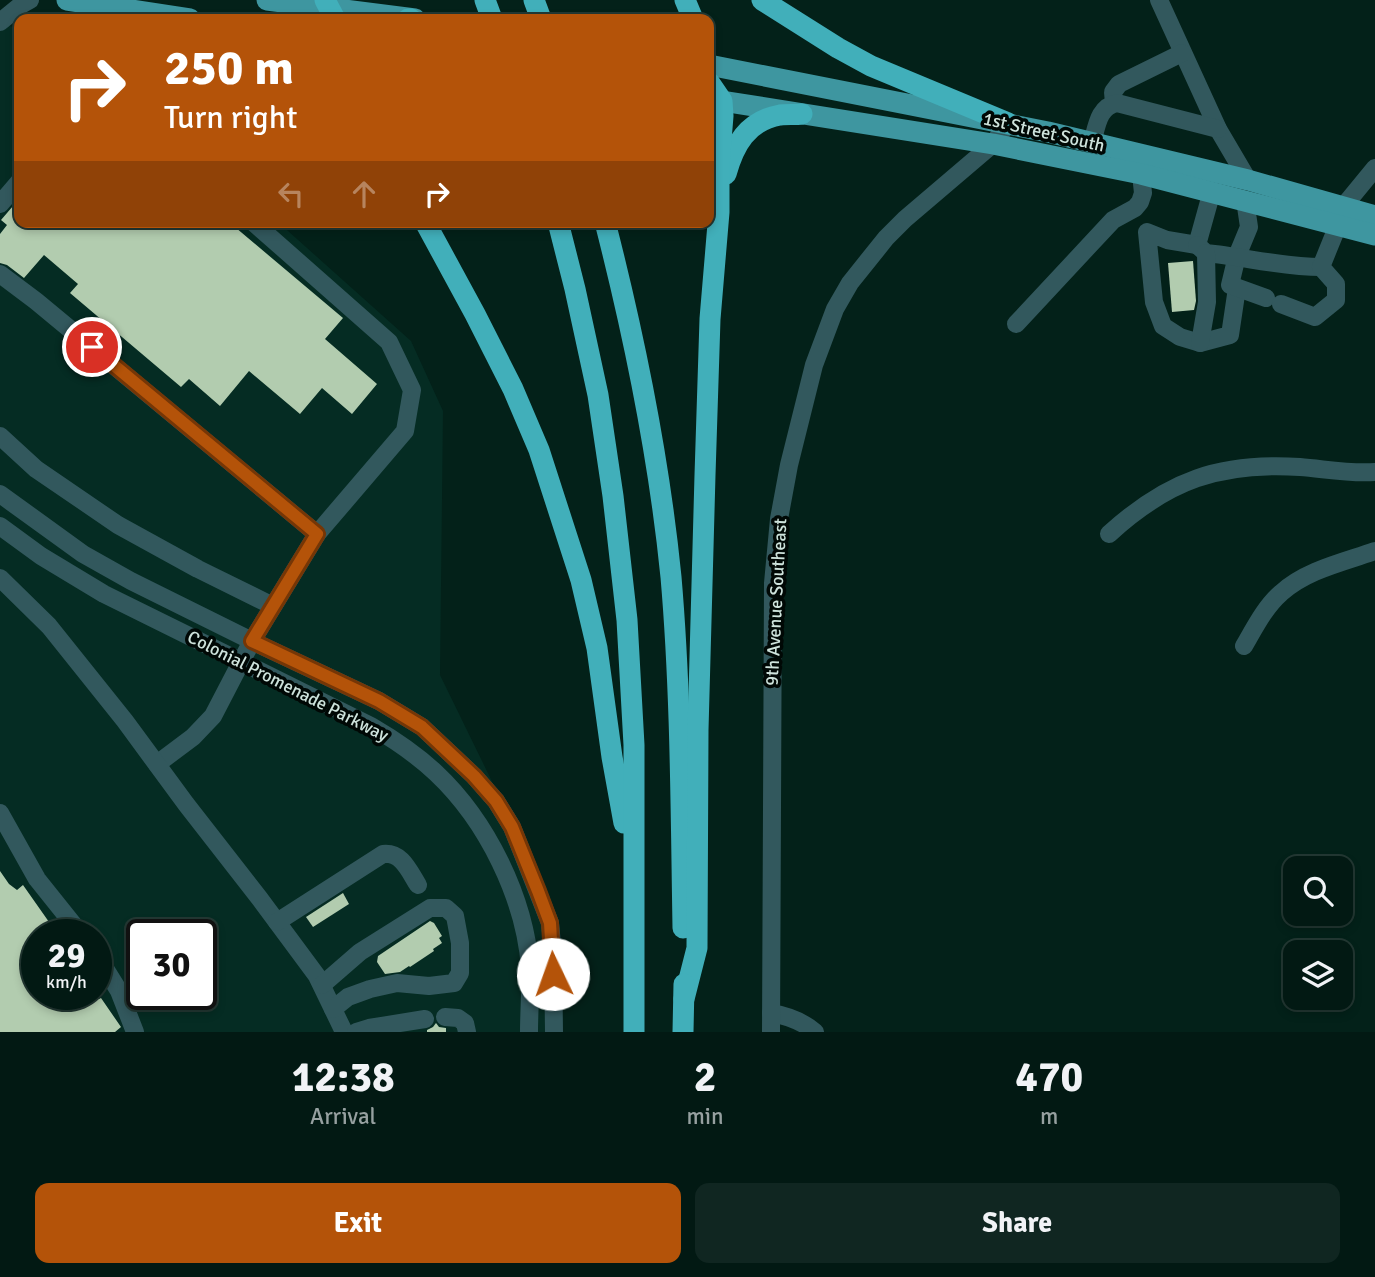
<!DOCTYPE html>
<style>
:root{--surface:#021913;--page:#102621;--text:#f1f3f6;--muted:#96a0a0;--line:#233833;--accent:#b45309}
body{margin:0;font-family:Signika,sans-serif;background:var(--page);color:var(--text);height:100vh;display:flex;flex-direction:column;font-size:26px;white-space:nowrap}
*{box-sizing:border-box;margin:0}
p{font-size:23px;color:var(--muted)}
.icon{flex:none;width:38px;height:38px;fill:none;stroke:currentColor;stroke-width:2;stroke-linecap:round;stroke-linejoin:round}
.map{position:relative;height:1032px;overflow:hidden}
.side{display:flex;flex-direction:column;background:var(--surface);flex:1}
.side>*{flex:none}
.guide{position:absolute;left:14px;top:14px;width:700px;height:214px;border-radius:14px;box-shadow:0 4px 10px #0003,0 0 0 2px var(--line);background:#b45309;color:#fff;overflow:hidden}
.fabs{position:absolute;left:1283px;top:856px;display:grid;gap:14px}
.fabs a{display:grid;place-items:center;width:70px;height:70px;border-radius:14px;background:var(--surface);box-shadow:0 4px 10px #0003,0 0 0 2px var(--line);font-size:35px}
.speed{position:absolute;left:21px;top:919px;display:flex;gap:14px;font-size:35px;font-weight:700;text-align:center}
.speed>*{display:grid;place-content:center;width:91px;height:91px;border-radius:50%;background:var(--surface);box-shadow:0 4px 10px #0003,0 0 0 2px var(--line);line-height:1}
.speed small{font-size:18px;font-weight:400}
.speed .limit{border:4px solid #111;border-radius:10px;background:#fff;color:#111}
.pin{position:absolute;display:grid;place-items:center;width:60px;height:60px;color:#fff;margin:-30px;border:4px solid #fff;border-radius:50%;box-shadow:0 2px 7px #0007}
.me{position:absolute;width:77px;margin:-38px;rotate:357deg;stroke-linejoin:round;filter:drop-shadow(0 0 5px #0008)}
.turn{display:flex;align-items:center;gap:24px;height:147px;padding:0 35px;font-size:32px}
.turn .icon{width:91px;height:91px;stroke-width:2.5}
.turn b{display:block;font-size:49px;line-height:60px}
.lanes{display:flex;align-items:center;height:66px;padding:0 35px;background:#0003;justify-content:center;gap:35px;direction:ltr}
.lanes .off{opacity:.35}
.eta{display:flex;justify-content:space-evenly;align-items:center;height:119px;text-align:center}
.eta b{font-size:42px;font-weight:800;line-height:49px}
.button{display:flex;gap:14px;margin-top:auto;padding:14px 35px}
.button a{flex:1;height:80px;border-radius:14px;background:var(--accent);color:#fff;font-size:28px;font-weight:800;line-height:80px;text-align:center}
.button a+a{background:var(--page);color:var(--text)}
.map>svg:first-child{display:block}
</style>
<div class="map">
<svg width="1375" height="1032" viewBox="0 0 1375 1032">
<rect width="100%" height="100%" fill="#032119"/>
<path fill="#052c23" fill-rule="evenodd" d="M0,24l19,4v194h259l133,119 32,70 -3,264 65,133 51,122v102h-556zM37,934h59v60h-59zM142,934h59v60h-59z"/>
<g fill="#b2ccaf">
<polygon points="19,199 19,222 229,222 343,318 325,339 377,384 352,414 322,388 300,414 249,371 220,406 189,379 181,387 70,293 78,284 44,255 24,278 7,265 0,263 0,234 7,225 1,220"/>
<polygon points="1193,261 1196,301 1194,310 1172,312 1168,263"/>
<polygon points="0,871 9,884 17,890 23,885 49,922 43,927 48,934 37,934 37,994 95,994 99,999 101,998 121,1027 115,1032 0,1032"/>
<polygon points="343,893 349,904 313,927 306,917"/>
<polygon points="430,921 434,923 442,936 439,938 442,943 433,949 434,951 410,967 409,966 400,972 385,974 377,962 378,956"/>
<polygon points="436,1023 439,1027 446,1028 446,1032 427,1032 427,1030 433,1027"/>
</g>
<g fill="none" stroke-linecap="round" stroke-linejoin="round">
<g stroke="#32585d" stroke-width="18">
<polyline points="1159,0 1218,129 1248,180"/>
<polyline points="0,22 21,5 30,0"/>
<polyline points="1114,103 1113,92 1119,84 1182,53"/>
<path d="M1092,143c5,-17 6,-36 25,-40l101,26"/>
<polyline points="1212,191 1197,245 1167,240 1147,232 1154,302 1163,326 1180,337 1200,343 1230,335 1237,288"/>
<polyline points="1245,200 1249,227 1237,256 1230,285 1266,298"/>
<polyline points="0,204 19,182"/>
<polyline points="1343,207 1375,168"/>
<polyline points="253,222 389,342 412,390 405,431 317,534"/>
<path d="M1197,245l9,8c39,4 76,14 115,14"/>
<polyline points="0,274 36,301 317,534 252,641 213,716 193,737 157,764"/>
<polyline points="1281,304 1315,317 1336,300 1336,284 1321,267 1338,225"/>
<polyline points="1016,324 1113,220 1135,208 1140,202 1143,193 1141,174"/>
<polyline points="1200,343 1207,302 1206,253"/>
<polyline points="0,436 36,469 118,525 198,569 273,606"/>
<polyline points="0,494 83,554 131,581 252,641 379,701 422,727 474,776 496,801 512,827 550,923 553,954 554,1032"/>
<path d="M0,526l41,30 63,38 267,132c24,14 46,29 65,47 51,48 89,125 94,195 1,21 -1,43 -1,64"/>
<path d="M1109,534c59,-54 111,-72 191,-67 25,2 50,7 75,5"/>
<polyline points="0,578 49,626 125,721 186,804 260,899 317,976 344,1032"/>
<path d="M1244,646c11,-19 21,-39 37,-53 25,-23 63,-31 94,-42"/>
<polyline points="0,813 37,879 81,934"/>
<path d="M277,922l106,-68c19,-2 26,17 35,31"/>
<polyline points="96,954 119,991 135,1032"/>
<polyline points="322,985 360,952 430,908 446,908 455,916 460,943 460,973 454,983 429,986 397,983 370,989 348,997 333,1009"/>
<path d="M771,1013c18,3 31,8 44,19"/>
<polyline points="445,1017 458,1018 465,1023 467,1032"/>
<polyline points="356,1032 369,1028 425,1019"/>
<polyline points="771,1032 773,583 779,519 789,465 814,365 835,309 850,283 886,238 905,219 993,144 1008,123"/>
</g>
<g stroke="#3e96a0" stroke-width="21">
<polyline points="67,0 190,19"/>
<polyline points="267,0 415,19"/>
<polyline points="709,65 1048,132 1248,180 1375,216"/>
<polyline points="709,99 993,144 1141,174 1375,235"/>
</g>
<g stroke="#41afba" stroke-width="21">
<polyline points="325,0 335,19"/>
<polyline points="485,0 492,19"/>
<polyline points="534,0 541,19"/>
<polyline points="685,0 693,19"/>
<polyline points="762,0 838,48 871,66 1008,123"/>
<polyline points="408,19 411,19"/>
<path d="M726,174c8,-29 21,-53 54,-59 7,-1 15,0 22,-1"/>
<polyline points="425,222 475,314 513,389 539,450 581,580 597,648 612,757 624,823"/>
<polyline points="558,222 575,289 598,395 613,496 627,620 634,745 634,1032"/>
<path d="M605,222c30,117 54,235 66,355 10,116 10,234 12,351"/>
<polyline points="684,999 697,948 698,730 705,475 710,319 719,212 719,165 723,116 722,101 709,82"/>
<polyline points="683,1032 684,984"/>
</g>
</g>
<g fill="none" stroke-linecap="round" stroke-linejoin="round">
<g stroke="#753606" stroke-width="18">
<polyline id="route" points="92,347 317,534 252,641 379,701 422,727 474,776 496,801 512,827 538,891 550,923 553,974"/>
</g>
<use href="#route" stroke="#b45309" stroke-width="12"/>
</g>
<g text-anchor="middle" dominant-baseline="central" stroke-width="7" stroke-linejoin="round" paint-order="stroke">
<g font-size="18" fill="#cee3dc" stroke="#000805">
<text transform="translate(1044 132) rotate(13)">1st Street South</text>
<text transform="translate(776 602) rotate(-87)">9th Avenue Southeast</text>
<text transform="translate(288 686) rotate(27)">Colonial Promenade Parkway</text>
</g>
</g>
</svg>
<div class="fabs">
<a><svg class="icon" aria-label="search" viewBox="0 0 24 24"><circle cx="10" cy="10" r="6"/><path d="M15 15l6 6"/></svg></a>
<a><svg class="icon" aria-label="layers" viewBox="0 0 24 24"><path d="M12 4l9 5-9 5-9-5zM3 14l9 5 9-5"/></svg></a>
</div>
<div class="speed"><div>29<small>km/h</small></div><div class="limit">30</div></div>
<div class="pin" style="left:92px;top:347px;background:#d93025"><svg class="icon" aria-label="arrive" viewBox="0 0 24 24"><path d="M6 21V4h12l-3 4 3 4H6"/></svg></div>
<svg class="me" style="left:553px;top:974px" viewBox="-20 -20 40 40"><circle r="19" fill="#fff"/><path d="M0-13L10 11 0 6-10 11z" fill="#b45309"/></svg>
<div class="guide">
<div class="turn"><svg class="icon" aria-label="right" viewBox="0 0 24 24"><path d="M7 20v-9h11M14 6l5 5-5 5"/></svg><div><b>250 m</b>Turn right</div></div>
<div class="lanes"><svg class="icon off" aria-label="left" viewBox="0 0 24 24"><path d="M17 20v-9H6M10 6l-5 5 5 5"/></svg><svg class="icon off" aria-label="ahead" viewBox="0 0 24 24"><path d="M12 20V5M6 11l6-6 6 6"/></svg><svg class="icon" aria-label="right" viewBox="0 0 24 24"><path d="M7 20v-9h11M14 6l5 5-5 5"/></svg></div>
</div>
</div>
<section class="side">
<div class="eta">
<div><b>12:38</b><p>Arrival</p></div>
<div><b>2</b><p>min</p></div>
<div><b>470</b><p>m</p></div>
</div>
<div class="button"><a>Exit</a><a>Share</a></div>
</section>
